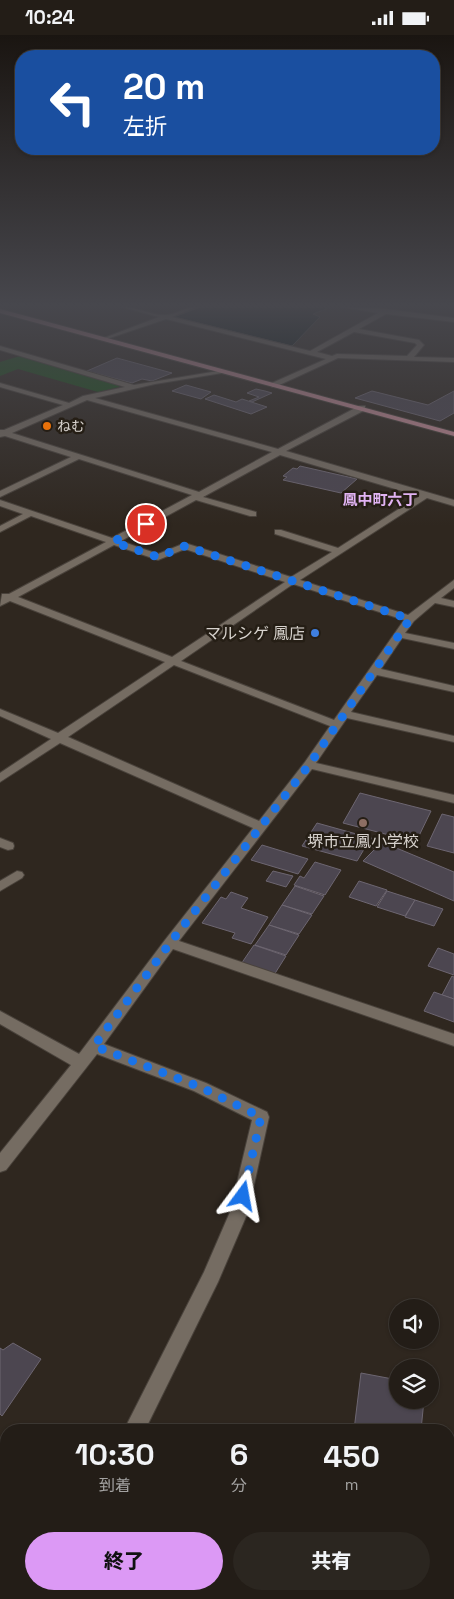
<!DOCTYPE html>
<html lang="ja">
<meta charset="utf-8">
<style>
:root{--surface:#231d17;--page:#2b2620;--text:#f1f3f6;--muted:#a3a2a1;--line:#403b36;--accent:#dc99f5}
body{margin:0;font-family:"Space Grotesk","Noto Sans JP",sans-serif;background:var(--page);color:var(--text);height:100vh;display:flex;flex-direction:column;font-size:19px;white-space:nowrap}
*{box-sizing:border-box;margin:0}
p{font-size:16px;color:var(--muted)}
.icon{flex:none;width:28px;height:28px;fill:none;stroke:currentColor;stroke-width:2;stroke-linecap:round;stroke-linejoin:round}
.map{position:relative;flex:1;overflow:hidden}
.details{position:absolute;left:0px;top:1389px;width:455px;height:176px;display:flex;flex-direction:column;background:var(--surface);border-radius:20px 20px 0 0;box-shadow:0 1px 4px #0004,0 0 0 1px var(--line)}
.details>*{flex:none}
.banner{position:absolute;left:15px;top:15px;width:425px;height:105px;border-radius:20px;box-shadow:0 1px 4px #0004,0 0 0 1px var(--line);background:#1a4fa0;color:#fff;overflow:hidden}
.fabs{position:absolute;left:389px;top:1264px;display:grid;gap:10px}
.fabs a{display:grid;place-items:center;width:50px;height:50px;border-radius:50%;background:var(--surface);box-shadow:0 1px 4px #0004,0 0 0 1px var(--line);font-size:25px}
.pin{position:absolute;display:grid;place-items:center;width:42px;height:42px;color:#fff;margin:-21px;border:2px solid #fff;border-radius:50%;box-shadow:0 1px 5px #0007}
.me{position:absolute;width:55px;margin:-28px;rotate:13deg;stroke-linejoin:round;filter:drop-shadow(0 0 4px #0008)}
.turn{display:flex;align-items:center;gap:18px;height:105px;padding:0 25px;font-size:22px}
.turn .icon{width:65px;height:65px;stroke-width:2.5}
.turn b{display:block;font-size:35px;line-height:42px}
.eta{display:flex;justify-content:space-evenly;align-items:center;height:85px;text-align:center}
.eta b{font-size:30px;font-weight:800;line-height:35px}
.primary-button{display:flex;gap:10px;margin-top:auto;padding:10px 25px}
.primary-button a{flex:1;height:58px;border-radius:30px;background:var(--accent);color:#111;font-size:20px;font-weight:800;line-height:58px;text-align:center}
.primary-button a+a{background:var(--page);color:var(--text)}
.status{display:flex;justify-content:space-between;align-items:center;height:35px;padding:0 25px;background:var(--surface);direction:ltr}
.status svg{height:14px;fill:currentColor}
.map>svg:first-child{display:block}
</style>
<div class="status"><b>10:24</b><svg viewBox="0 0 49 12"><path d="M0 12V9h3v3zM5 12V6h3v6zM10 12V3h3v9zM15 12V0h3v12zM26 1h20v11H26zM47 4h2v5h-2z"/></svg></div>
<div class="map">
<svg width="454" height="1564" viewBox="0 0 454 1564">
<rect width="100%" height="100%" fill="#2f271f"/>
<polygon fill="#1a5019" points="20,321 120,349 119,352 98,357 18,334 0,341 0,327"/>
<polygon fill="#011112" stroke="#414b4a" points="200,272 331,272 313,279 320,282 292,311 174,282"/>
<g fill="#4c4650" stroke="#6d6671">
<polygon points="117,323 172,338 152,346 142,344 132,348 87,336"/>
<polygon points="186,350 211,357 201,364 172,356"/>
<polygon points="256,354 265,356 272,358 252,367 249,366 259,362 247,358"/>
<polygon points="372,356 428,370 454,356 454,378 440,386 355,363"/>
<polygon points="214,360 236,367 242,364 267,372 251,379 205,364"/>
<polygon points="300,431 357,444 341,458 283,445 287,442 283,441 293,433 297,434"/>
<polygon points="360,758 431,776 416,807 343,788"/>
<polygon points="442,779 454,782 454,818 427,811"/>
<polygon points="317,788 378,805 374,813 366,811 357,826 302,811"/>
<polygon points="382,807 454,837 454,866 363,826"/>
<polygon points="262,810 308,824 298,839 251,825"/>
<polygon points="315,827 341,835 325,860 294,850 300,841 304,843"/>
<polygon points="273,836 293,841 286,852 266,846"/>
<polygon points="359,846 387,855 376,871 349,862"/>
<polygon points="295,851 324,861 312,879 282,870"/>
<polygon points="387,856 415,865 405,881 377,872"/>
<polygon points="231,857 248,863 241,873 268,882 251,909 232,903 235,898 202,888 221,862 226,864"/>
<polygon points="415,865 443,874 434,891 405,882"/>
<polygon points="282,870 312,880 299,899 269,890"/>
<polygon points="269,890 299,900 286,920 255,910"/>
<polygon points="254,910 286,921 274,940 241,929"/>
<polygon points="438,913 454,919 454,940 428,931"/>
<polygon points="452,941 454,942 454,964 442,960"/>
<polygon points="434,957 454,964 454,987 424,976"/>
<polygon points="13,1308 41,1324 2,1381 0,1379 0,1313 3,1315"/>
<polygon points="361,1338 398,1345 398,1365 424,1365 421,1395 354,1395"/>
</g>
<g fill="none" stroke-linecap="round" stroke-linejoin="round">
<g stroke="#49423b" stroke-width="2">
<g id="minor">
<path d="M122,272c15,0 31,9 43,8 11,0 20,-8 31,-8l-24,10 138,34 68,-38 -36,-6 44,2 68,9v4l-68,-8 -27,15 60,11 5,5 -10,12 40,1v4l-116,-4 -63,29h-3v-4l54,-24 -160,-40 -62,21v-2l55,-21zM354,297l61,11 2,2 -10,11 -70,-2 -5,2 -15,-4z"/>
<path d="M0,311l134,39 90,-15 1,1 -3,2 -67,11 -60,14 183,51 81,-43h6v4l-79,41 168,49v6l-27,-8 -127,82 108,35 46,-35v8l-13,10 13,3v6l-19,-4 -21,18 -9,12 49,10v6l-52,-11 -21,31 73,17v6l-77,-17 -26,37 103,24v6l-107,-24 -31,45 138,32v8l-142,-34 -133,172 275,93v12l-281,-97 -69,95 102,39 61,29 2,5 -21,95 -30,70 -73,148h-21l80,-158 26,-60 22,-92 -58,-29 -97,-37 -91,116 -6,2v-19l71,-88 -71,-41v-13l79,43 86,-114 88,-112 -193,-85 -60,39v-9l51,-34 -51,-23v-7l58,24 107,-71 -155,-61 -10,5 2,-12h7l97,-52 -75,-26 -31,16v-6l23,-12 -23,-8v-6l112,38 80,-43 -113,-36 -79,38v-6l71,-34 -66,-21 -5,1v-7h4l59,-25 -63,-18v-4l69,20 14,-7 42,-9 -125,-37zM87,365l185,52 -73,40 -187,-59zM280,420l139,41 -81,52 -57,-18h-6v4l57,18 -41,25 -106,-34 -27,11 -37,-13 75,-41 54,16h6v-4l-53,-15zM114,510l44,15 27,-11 100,33 -113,75 -154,-60zM293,549l111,36 -70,100 -153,-59zM174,630l156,61 -25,36 -46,59 -191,-84z"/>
<polygon points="0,803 13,808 14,811 13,814 8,815 0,812"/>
<polygon points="17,836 22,837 24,840 22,843 0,856 0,846"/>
</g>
</g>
<g stroke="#49423b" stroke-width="2">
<polygon id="major" points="0,274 454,397 454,401 0,278"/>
</g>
<use href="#minor" fill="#756c62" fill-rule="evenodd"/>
<use href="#major" fill="#c28994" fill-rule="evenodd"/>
</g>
<linearGradient id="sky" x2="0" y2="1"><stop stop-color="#1a1511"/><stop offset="0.55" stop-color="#47474d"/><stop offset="1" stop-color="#47474d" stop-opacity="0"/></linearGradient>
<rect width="454" height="491" fill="url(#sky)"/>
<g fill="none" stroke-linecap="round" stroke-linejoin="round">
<polyline stroke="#1a73e8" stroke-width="9" stroke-dasharray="0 16.2" points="146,489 113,507 158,522 185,511 410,584 309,730 170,908 94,1011 200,1052 261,1082 243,1161"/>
</g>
<circle fill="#e8710a" stroke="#251e15" stroke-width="2" cx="47" cy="391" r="5"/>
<circle fill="#3f7fe0" stroke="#251e15" stroke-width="2" cx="315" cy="598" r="5"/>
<circle fill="#8d6e63" stroke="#251e15" stroke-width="2" cx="363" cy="788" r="5"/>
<g text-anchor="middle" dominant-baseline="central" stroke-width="5" stroke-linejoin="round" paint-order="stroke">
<g font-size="14" fill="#d7d2cd" stroke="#251e15" text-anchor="start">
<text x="57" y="391">ねむ</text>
</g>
<g font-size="15" font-weight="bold" fill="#e1b3f3" stroke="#251e15">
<text x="380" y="464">鳳中町六丁</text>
</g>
<g font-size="16" fill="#d7d2cd" stroke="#251e15" text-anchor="end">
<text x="305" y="598">マルシゲ 鳳店</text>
<text x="363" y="806" text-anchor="middle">堺市立鳳小学校</text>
</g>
</g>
</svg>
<div class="fabs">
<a><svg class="icon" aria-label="sound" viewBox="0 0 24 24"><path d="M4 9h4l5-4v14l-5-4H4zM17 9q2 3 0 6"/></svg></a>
<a><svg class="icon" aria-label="layers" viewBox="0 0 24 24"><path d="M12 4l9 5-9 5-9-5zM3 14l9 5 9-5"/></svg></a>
</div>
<div class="pin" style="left:146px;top:489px;background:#d93025"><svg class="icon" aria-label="arrive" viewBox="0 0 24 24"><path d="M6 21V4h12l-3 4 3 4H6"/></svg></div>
<svg class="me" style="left:243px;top:1161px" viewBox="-20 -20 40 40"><path d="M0-17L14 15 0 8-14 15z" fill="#1a73e8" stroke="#fff" stroke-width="4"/></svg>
<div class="banner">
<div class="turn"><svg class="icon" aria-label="left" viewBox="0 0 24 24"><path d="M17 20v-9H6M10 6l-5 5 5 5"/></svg><div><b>20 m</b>左折</div></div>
</div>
<section class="details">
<div class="eta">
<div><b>10:30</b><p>到着</p></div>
<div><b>6</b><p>分</p></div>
<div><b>450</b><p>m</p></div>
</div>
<div class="primary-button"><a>終了</a><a>共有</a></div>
</section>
</div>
